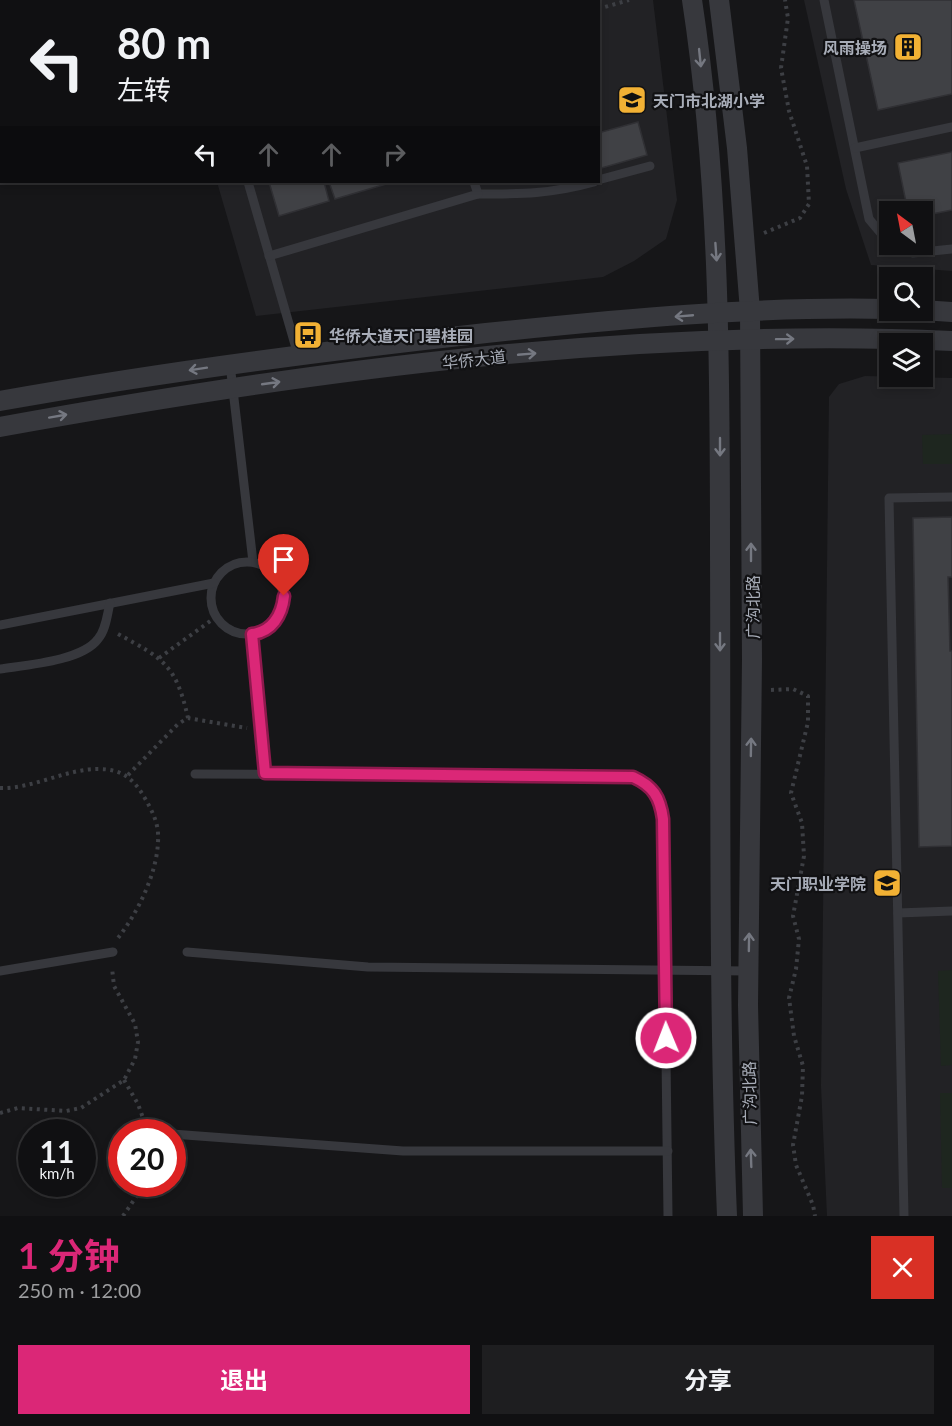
<!DOCTYPE html>
<html lang="zh">
<meta charset="utf-8">
<style>
:root{--surface:#101012;--page:#1e1e20;--text:#f1f3f6;--muted:#9c9d9f;--line:#303032;--accent:#db2777}
body{margin:0;font-family:Lato,"Noto Sans SC",sans-serif;background:var(--page);color:var(--text);height:100vh;display:flex;flex-direction:column;font-size:22px;white-space:nowrap}
*{box-sizing:border-box;margin:0}
p{font-size:20px;color:var(--muted)}
.icon{flex:none;width:33px;height:33px;fill:none;stroke:currentColor;stroke-width:2;stroke-linecap:round;stroke-linejoin:round}
.map{position:relative;height:1216px;overflow:hidden}
.details{display:flex;flex-direction:column;background:var(--surface);flex:1}
.details>*{flex:none}
.guide{position:absolute;left:0px;top:0px;width:600px;height:183px;box-shadow:0 3px 9px #0003,0 0 0 2px var(--line);background:#101012;color:var(--text);overflow:hidden}
.needle{width:39px;rotate:328deg}
.fabs{position:absolute;left:879px;top:201px;display:grid;gap:12px}
.fabs a{display:grid;place-items:center;width:54px;height:54px;border-radius:0px;background:var(--surface);box-shadow:0 3px 9px #0003,0 0 0 2px var(--line);font-size:30px}
.speed{position:absolute;left:18px;top:1119px;display:flex;gap:12px;font-size:30px;font-weight:700;text-align:center}
.speed>*{display:grid;place-content:center;width:78px;height:78px;border-radius:50%;background:var(--surface);box-shadow:0 3px 9px #0003,0 0 0 2px var(--line);line-height:1}
.speed small{font-size:15px;font-weight:400}
.speed .limit{border:9px solid #d22;background:#fff;color:#111}
.pin{position:absolute;display:grid;place-items:center;width:51px;height:51px;color:#fff;margin:-62px -26px;border-radius:50% 50% 50% 0;rotate:-45deg;box-shadow:0 0 6px #0007}
.pin .icon{rotate:45deg}
.me{position:absolute;width:66px;margin:-33px;rotate:359deg;stroke-linejoin:round;filter:drop-shadow(0 0 4px #0008)}
.turn{display:flex;align-items:center;gap:21px;height:126px;padding:0 18px;font-size:27px}
.turn .icon{width:78px;height:78px;stroke-width:2.5}
.turn b{display:block;font-size:42px;line-height:51px}
.lanes{display:flex;align-items:center;height:57px;padding:0 18px;background:#0003;justify-content:center;gap:30px;direction:ltr}
.lanes .off{opacity:.35}
.round{display:grid;place-items:center;flex:none;width:63px;height:63px;border-radius:0px;background:var(--page)}
.summary{display:flex;align-items:center;justify-content:space-between;height:102px;padding:0 18px}
h1{font-size:36px;font-weight:700;line-height:45px;color:var(--accent)}
.action{display:flex;gap:12px;margin-top:auto;padding:12px 18px}
.action a{flex:1;height:69px;border-radius:0px;background:var(--accent);color:#fff;font-size:24px;font-weight:700;line-height:69px;text-align:center}
.action a+a{background:var(--page);color:var(--text)}
.map>svg:first-child{display:block}
</style>
<div class="map">
<svg width="952" height="1216" viewBox="0 0 952 1216">
<rect width="100%" height="100%" fill="#161618"/>
<g fill="#222225" fill-rule="evenodd">
<polygon points="165,0 653,0 677,200 666,239 634,261 603,277 256,316 217,182 598,182 598,2"/>
<path d="M804,0h148v271l-81,-6 -25,-76zM890,212h32v32h-32z"/>
<polygon points="865,376 952,378 952,1216 827,1216 821,1086 829,397 839,384"/>
</g>
<g fill="#1e261f">
<polygon points="952,434 952,464 923,464 922,435"/>
<polygon points="952,970 952,1065 941,1066 938,971"/>
<polygon points="940,1093 952,1093 952,1188 942,1188"/>
</g>
<g fill="#404145" stroke="#303034" stroke-width="1.5">
<polygon points="854,0 952,0 952,94 878,110"/>
<polygon points="638,122 647,155 598,169 598,133"/>
<polygon points="952,152 952,210 922,216 922,212 908,212 898,163"/>
<polygon points="269,182 324,182 329,201 279,216"/>
<polygon points="329,182 393,182 335,199"/>
<polygon points="952,517 952,577 948,577 950,651 952,651 952,846 919,847 913,518"/>
</g>
<g fill="none" stroke-linecap="round" stroke-linejoin="round">
<g stroke="#3d3f44" stroke-width="4" stroke-dasharray="3 4.5" stroke-linecap="butt">
<polyline points="457,2 462,0"/>
<polyline points="598,9 629,0"/>
<polyline points="764,233 800,218 809,204 807,166 789,111 781,68 788,18 785,0"/>
<path d="M118,634c46,25 58,31 70,84"/>
<polyline points="159,658 216,617"/>
<polyline points="771,690 793,689 808,696 808,722 791,793 802,823 804,856 793,916 799,939 796,969 789,998 794,1036 803,1066 802,1096 793,1145 796,1165 813,1205 815,1216"/>
<polyline points="128,775 178,724 188,718 247,728"/>
<path d="M0,788c33,1 65,-19 98,-19 22,0 34,8 45,26 7,12 14,24 15,38 2,35 -19,78 -40,105"/>
<polyline points="124,1080 138,1104 148,1132"/>
<polyline points="0,1113 18,1108 66,1111 81,1108 124,1080 135,1059 138,1042 135,1024 114,986 112,968"/>
<polyline points="123,1216 145,1184"/>
</g>
<g stroke="#37383d" stroke-width="9">
<polyline points="195,0 196,2"/>
<polyline points="423,0 424,2"/>
<polyline points="824,0 869,219 890,244"/>
<polyline points="855,148 952,127"/>
<polyline points="598,180 650,166"/>
<polyline points="248,182 298,355"/>
<path d="M478,194c44,0 73,0 116,-12"/>
<polyline points="891,244 913,253 952,249"/>
<polyline points="269,256 478,194 474,182"/>
<polyline points="230,364 253,562"/>
<circle cx="247" cy="598" r="36"/>
<polyline points="0,625 214,583"/>
<polyline points="251,634 265,773"/>
<path d="M0,669c26,-4 82,-8 98,-30 8,-9 9,-24 12,-36"/>
<path d="M195,774l438,2c20,10 27,21 30,43l5,397"/>
<polyline points="898,913 952,911"/>
<polyline points="187,952 368,967 748,971"/>
<polyline points="0,971 113,952"/>
<polyline points="172,1134 403,1151 668,1151"/>
<polyline points="904,1216 889,498 952,497"/>
</g>
<g stroke="#37383d" stroke-width="20">
<path d="M692,0c28,184 28,370 28,555 1,221 -2,441 7,661"/>
<polyline points="719,0 737,148 750,311 752,659 748,1005 753,1216"/>
<polyline points="922,310 952,312"/>
<path d="M0,401c161,-29 323,-50 486,-68 134,-14 269,-27 404,-24"/>
<path d="M0,427c313,-57 633,-100 952,-86"/>
</g>
</g>
<defs><path id="oneway-shaft" d="M-6 0H5M1.5-3L5.5 0L1.5 3" fill="none" stroke-width="1.6" stroke-linecap="round" stroke-linejoin="round" transform="scale(1.5)"/></defs>
<g stroke="#757881">
<use href="#oneway-shaft" transform="translate(700 58) rotate(84)"/>
<use href="#oneway-shaft" transform="translate(716 252) rotate(86)"/>
<use href="#oneway-shaft" transform="translate(684 316) rotate(175)"/>
<use href="#oneway-shaft" transform="translate(785 339) rotate(-1)"/>
<use href="#oneway-shaft" transform="translate(527 354) rotate(-5)"/>
<use href="#oneway-shaft" transform="translate(198 369) rotate(171)"/>
<use href="#oneway-shaft" transform="translate(271 383) rotate(-8)"/>
<use href="#oneway-shaft" transform="translate(58 416) rotate(-10)"/>
<use href="#oneway-shaft" transform="translate(720 447) rotate(90)"/>
<use href="#oneway-shaft" transform="translate(751 552) rotate(-90)"/>
<use href="#oneway-shaft" transform="translate(720 642) rotate(90)"/>
<use href="#oneway-shaft" transform="translate(751 747) rotate(-89)"/>
<use href="#oneway-shaft" transform="translate(749 942) rotate(-89)"/>
<use href="#oneway-shaft" transform="translate(751 1158) rotate(-92)"/>
</g>
<g fill="none" stroke-linecap="round" stroke-linejoin="round">
<g stroke="#8e194d" stroke-width="15">
<path id="route" d="M284,596c-2,19 -12,36 -32,38l13,139 368,4c20,9 27,20 30,42l3,219"/>
</g>
<use href="#route" stroke="#db2777" stroke-width="10"/>
</g>
<defs>
<g id="building-square" transform="scale(1.5)"><rect x="-9" y="-9" width="18" height="18" rx="4" fill="#f2b134" stroke="#111113"/><path d="M-4-6H4V6H1V3H-1V6H-4ZM-2.5-4.3h1.7v1.8h-1.7ZM.8-4.3h1.7v1.8H.8ZM-2.5-1h1.7V.8h-1.7ZM.8-1h1.7V.8H.8Z" fill="#111"/></g>
<g id="school-square" transform="scale(1.5)"><rect x="-9" y="-9" width="18" height="18" rx="4" fill="#f2b134" stroke="#111113"/><path d="M0-5L7-2L0 1L-7-2ZM-4 1L0 2.5L4 1V4Q0 6-4 4Z" fill="#111"/></g>
<g id="bus-square" transform="scale(1.5)"><rect x="-9" y="-9" width="18" height="18" rx="4" fill="#f2b134" stroke="#111113"/><path d="M-5-6H5V4H4V6H2V4H-2V6H-4V4H-5ZM-3.5-4V0h7V-4ZM-3.5 1.2v1.5H-2V1.2ZM2 1.2v1.5H3.5V1.2Z" fill="#111"/></g>
<g id="university-square" transform="scale(1.5)"><rect x="-9" y="-9" width="18" height="18" rx="4" fill="#f2b134" stroke="#111113"/><path d="M0-5L7-2L0 1L-7-2ZM-4 1L0 2.5L4 1V4Q0 6-4 4Z" fill="#111"/></g>
</defs>
<g fill-rule="evenodd">
<use href="#building-square" x="908" y="47"/>
<use href="#school-square" x="632" y="100"/>
<use href="#bus-square" x="308" y="335"/>
<use href="#university-square" x="887" y="883"/>
</g>
<g text-anchor="middle" dominant-baseline="central" stroke-width="4.5" stroke-linejoin="round" paint-order="stroke">
<g font-size="16" font-weight="bold" fill="#a8adb8" stroke="#111113" text-anchor="end">
<text x="887" y="47">风雨操场</text>
<text x="653" y="100" text-anchor="start">天门市北湖小学</text>
<text x="329" y="335" text-anchor="start">华侨大道天门碧桂园</text>
<text x="866" y="883">天门职业学院</text>
</g>
<g font-size="16" fill="#a8adb8" stroke="#111113">
<text transform="translate(474 359) rotate(-6)">华侨大道</text>
<text transform="translate(752 607) rotate(-90)">广沟北路</text>
<text transform="translate(749 1093) rotate(-91)">广沟北路</text>
</g>
</g>
</svg>
<div class="fabs">
<a><svg class="needle" viewBox="-14 -14 28 28"><path d="M0-13l5 13h-10z" fill="#e53935"/><path d="M0 13l5-13h-10z" fill="#9c9d9f"/></svg></a>
<a><svg class="icon" aria-label="search" viewBox="0 0 24 24"><circle cx="10" cy="10" r="6"/><path d="M15 15l6 6"/></svg></a>
<a><svg class="icon" aria-label="layers" viewBox="0 0 24 24"><path d="M12 4l9 5-9 5-9-5zM3 14l9 5 9-5"/></svg></a>
</div>
<div class="speed"><div>11<small>km/h</small></div><div class="limit">20</div></div>
<div class="pin" style="left:284px;top:596px;background:#d93025"><svg class="icon" aria-label="arrive" viewBox="0 0 24 24"><path d="M6 21V4h12l-3 4 3 4H6"/></svg></div>
<svg class="me" style="left:666px;top:1038px" viewBox="-20 -20 40 40"><circle r="17" fill="#db2777" stroke="#fff" stroke-width="3"/><path d="M0-11L8 9 0 5-8 9z" fill="#fff"/></svg>
<div class="guide">
<div class="turn"><svg class="icon" aria-label="left" viewBox="0 0 24 24"><path d="M17 20v-9H6M10 6l-5 5 5 5"/></svg><div><b>80 m</b>左转</div></div>
<div class="lanes"><svg class="icon" aria-label="left" viewBox="0 0 24 24"><path d="M17 20v-9H6M10 6l-5 5 5 5"/></svg><svg class="icon off" aria-label="ahead" viewBox="0 0 24 24"><path d="M12 20V5M6 11l6-6 6 6"/></svg><svg class="icon off" aria-label="ahead" viewBox="0 0 24 24"><path d="M12 20V5M6 11l6-6 6 6"/></svg><svg class="icon off" aria-label="right" viewBox="0 0 24 24"><path d="M7 20v-9h11M14 6l5 5-5 5"/></svg></div>
</div>
</div>
<section class="details">
<div class="summary"><div><h1>1 分钟</h1><p>250 m · 12:00</p></div><a class="round" style="background:#d93025;color:#fff"><svg class="icon" aria-label="close" viewBox="0 0 24 24"><path d="M6 6l12 12M18 6L6 18"/></svg></a></div>
<div class="action"><a>退出</a><a>分享</a></div>
</section>
